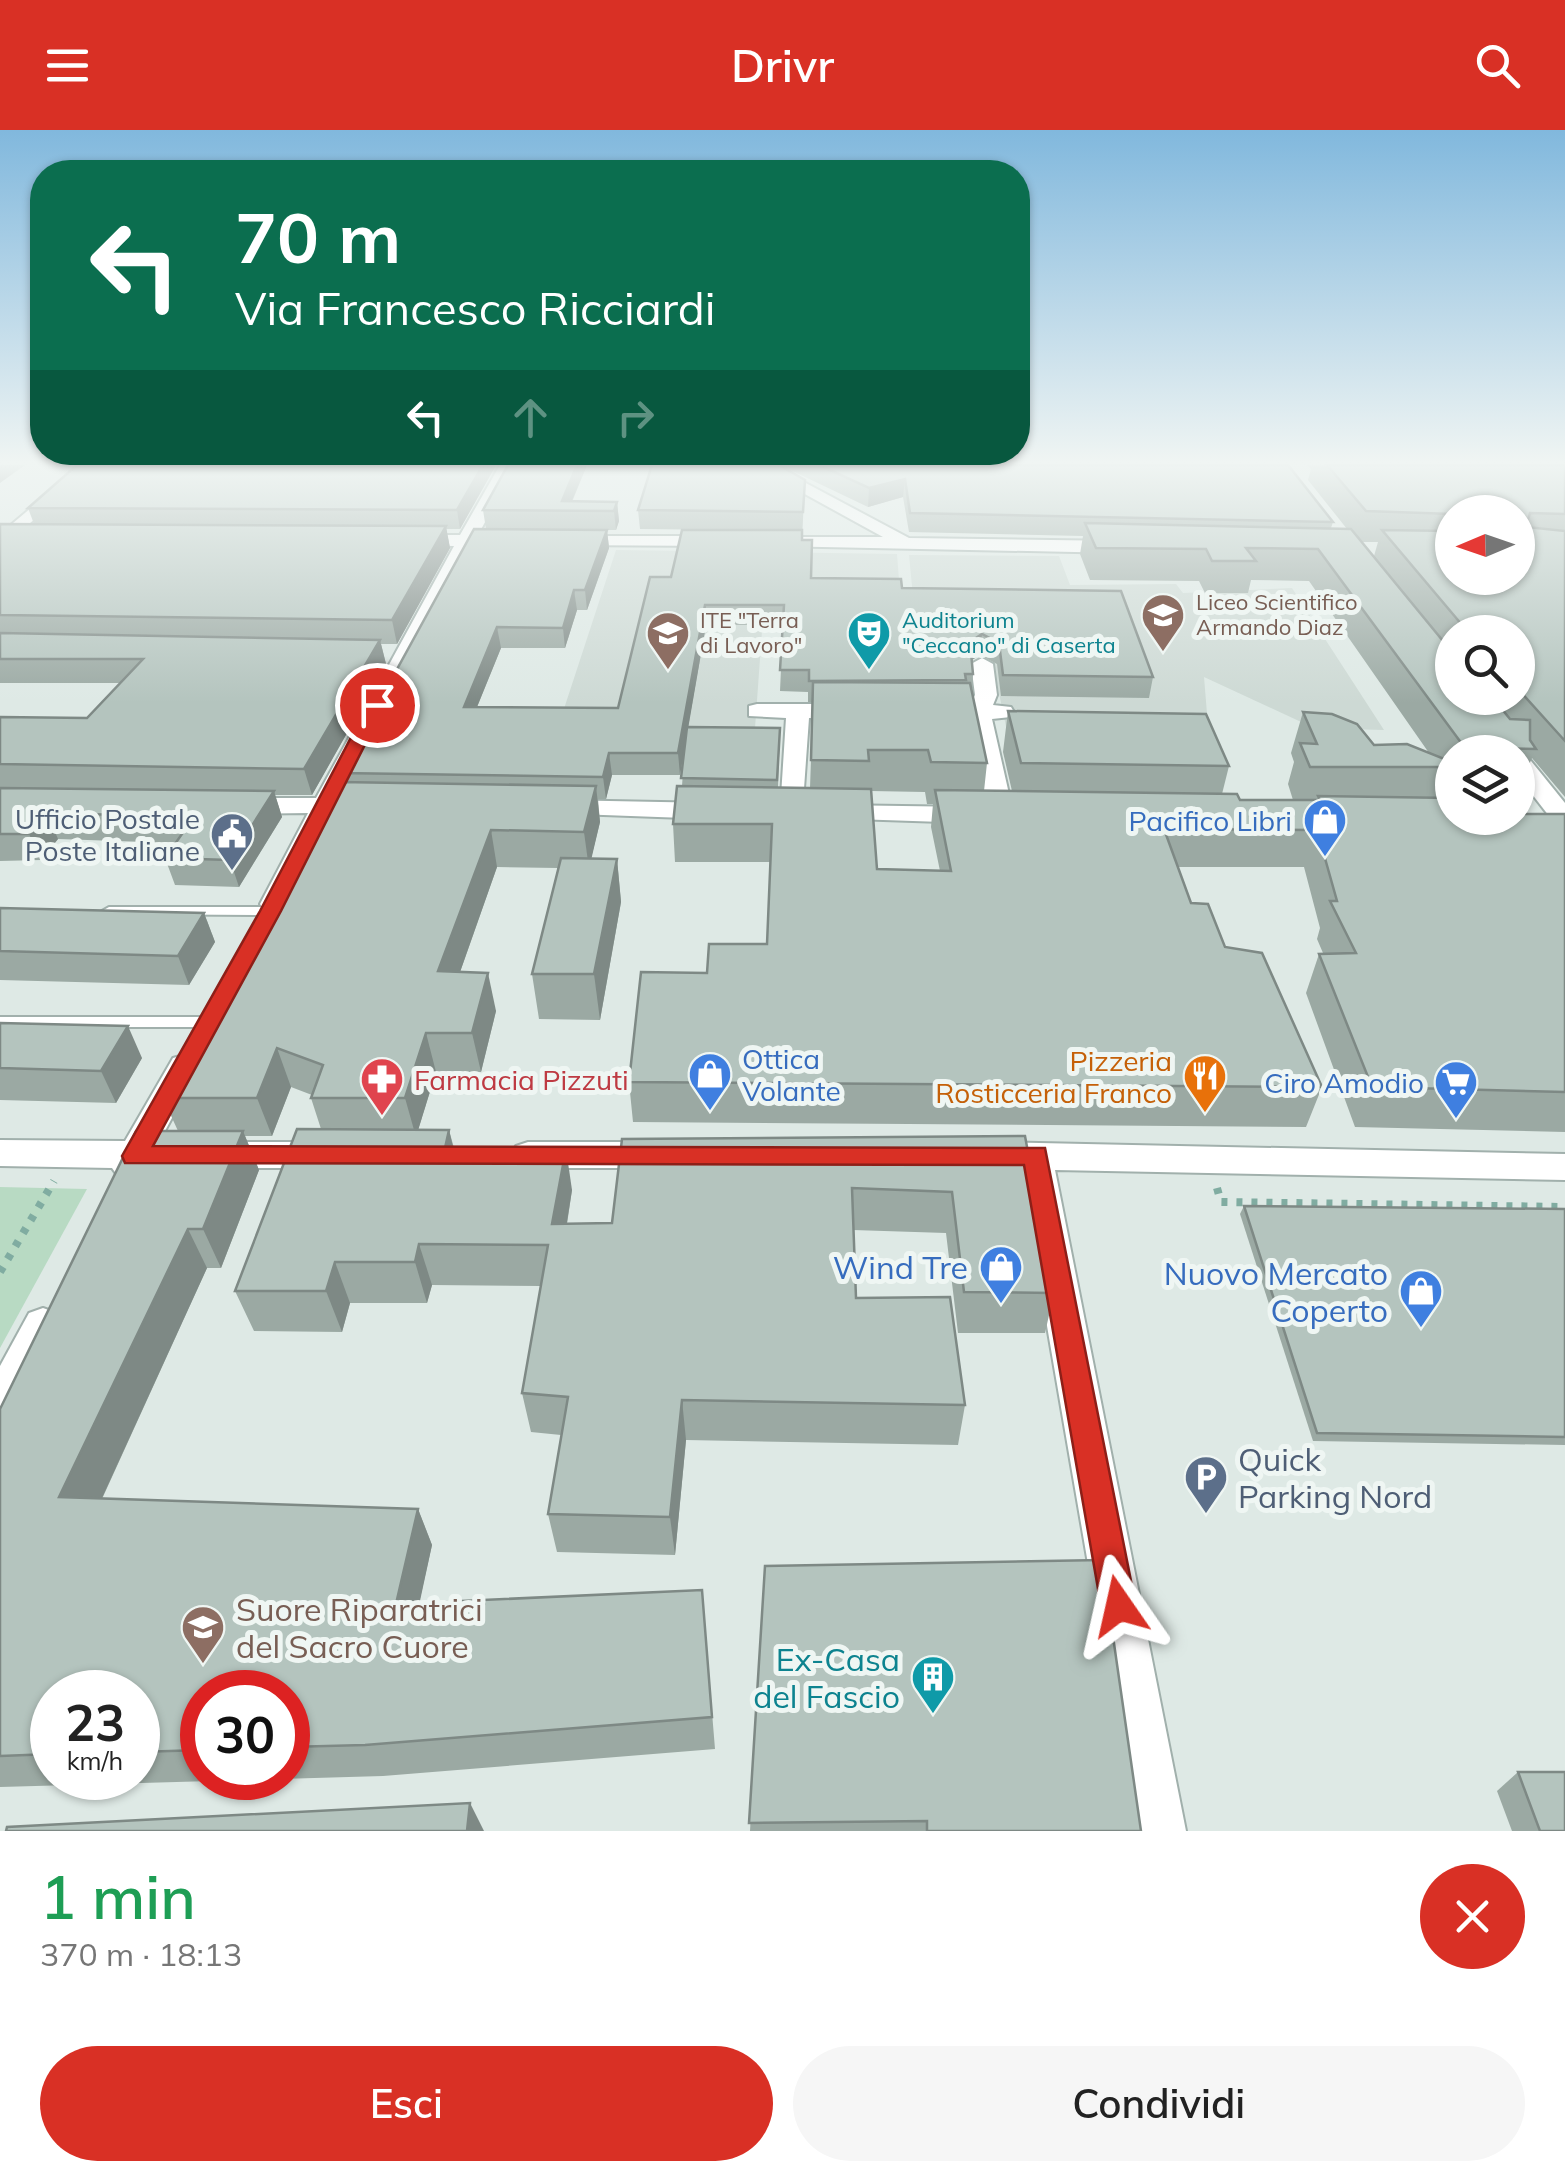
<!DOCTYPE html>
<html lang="it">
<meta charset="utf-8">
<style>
:root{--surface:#fff;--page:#f6f6f6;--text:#222;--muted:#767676;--accent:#d93025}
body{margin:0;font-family:Mulish,sans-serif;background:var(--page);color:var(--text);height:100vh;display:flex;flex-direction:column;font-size:38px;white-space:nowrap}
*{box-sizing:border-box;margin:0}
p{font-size:32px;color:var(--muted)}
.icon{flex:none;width:55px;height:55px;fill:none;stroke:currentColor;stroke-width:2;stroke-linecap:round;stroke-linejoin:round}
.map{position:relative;height:1701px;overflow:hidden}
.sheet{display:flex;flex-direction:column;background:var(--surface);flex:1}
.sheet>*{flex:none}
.banner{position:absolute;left:30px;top:30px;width:1000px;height:305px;border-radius:40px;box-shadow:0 2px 8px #0004;background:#0b6e4f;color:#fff;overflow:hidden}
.needle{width:65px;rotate:268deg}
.controls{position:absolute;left:1435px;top:365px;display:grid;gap:20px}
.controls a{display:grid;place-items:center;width:100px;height:100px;border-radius:50%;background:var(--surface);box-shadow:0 2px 8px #0004;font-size:50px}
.speed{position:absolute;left:30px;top:1540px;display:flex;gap:20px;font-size:50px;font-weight:700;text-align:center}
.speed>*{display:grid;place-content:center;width:130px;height:130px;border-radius:50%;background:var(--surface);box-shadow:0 2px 8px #0004;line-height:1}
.speed small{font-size:25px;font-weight:400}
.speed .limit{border:15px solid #d22;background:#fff;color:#111}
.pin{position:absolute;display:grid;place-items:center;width:85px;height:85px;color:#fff;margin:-42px;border:5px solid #fff;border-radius:50%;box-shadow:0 2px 10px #0007}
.me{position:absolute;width:110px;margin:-55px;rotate:349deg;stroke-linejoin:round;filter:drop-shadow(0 0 8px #0008)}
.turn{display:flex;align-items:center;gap:35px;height:210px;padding:0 40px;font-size:45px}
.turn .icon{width:130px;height:130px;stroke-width:2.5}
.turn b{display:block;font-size:70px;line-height:85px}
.lanes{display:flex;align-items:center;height:95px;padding:0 40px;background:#0003;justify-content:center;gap:50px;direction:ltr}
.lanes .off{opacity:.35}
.round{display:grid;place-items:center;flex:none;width:105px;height:105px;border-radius:52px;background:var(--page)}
.headline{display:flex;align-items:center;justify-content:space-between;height:170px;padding:0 40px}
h1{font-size:60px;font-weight:600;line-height:75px;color:#1e9e55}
.button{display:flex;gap:20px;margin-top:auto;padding:20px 40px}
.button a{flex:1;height:115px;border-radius:60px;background:var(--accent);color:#fff;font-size:40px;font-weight:600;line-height:115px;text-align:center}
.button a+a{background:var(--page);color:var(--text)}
header{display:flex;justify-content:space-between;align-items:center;height:130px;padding:0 40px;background:var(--accent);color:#fff;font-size:45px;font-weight:600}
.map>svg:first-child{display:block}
</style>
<header><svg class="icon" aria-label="menu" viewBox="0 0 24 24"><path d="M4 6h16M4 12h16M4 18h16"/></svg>Drivr<svg class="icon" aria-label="search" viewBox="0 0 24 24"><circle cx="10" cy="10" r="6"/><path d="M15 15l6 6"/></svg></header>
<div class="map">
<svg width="1565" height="1701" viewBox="0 0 1565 1701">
<rect width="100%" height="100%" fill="#dee9e5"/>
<g fill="#cdd9d4">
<polygon points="616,420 897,424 903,502 762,501 755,598 559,594"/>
<polygon points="909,425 1059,426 1070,455 1176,454 1183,463 1292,458 1384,600 1314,598 1204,547 1209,608 1008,606 986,501 916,498"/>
</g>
<polygon fill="#b8dac3" points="0,1057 87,1059 0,1218"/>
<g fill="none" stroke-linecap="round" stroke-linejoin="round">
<g stroke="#a1b0ac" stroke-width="4">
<g id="lane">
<polygon points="109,777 271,777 278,781 271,785 104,784 102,781"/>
<polygon points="0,887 208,887 216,892 208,897 0,897"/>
</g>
</g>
<g stroke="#a1b0ac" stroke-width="4">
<g id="street">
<polygon points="82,335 100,335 0,418 0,404"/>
<polygon points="500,335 516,335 478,405 507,406 516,411 507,416 472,416 341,668 367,667 380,675 367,683 334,683 284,780 264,780 260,774 308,683 238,684 225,676 238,668 316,668 454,416 408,415 399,410 408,405 460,405"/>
<polygon points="752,335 772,335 909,408 1122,411 1131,417 1122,423 773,416 767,415 767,407 883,407"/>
<polygon points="568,406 717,406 726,411 717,416 562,415 562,407"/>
<polygon points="982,528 993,534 997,565 993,575 1011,577 1014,582 1011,587 992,589 1014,686 1001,694 988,686 969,589 936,589 925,582 936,575 970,575 975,565 971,534"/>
<polygon points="757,574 850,574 861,581 850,588 809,588 802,687 784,687 780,682 786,588 749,586 749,576"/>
<polygon points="1518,624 1527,626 1565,673 1565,698 1556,695 1518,646"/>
<polygon points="558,670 712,673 725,681 712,689 549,683 545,678"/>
<polygon points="833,675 972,677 985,685 972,693 824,688 820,683"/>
<polygon points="184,925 195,928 200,936 159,1012 174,1016 179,1025 174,1034 145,1038 141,1045 129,1049 117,1045 112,1038 0,1036 0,1010 125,1011 173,928"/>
<polygon points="213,1012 327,1012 339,1016 344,1025 339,1034 327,1038 213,1038 201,1034 196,1025 201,1016"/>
<polygon points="528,1012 657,1012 669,1016 674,1025 669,1034 657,1038 528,1038 516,1034 511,1025 516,1016"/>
<polygon points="988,1012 1565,1024 1565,1050 1055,1040 1186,1701 1134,1701 1020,1039 976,1034 971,1025 976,1016"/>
<polygon points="43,1178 57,1183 63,1195 15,1288 0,1294 0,1236 29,1183"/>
</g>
</g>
<g stroke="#80aca1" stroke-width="8" stroke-dasharray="6 9" stroke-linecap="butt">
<polyline points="1217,1058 1221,1072 1565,1077"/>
<polyline points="0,1142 54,1051"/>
</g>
<use href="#lane" fill="#fff" fill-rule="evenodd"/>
<use href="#street" fill="#fff" fill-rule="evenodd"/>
</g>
<g fill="#9ba9a3" fill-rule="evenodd">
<polygon points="77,335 496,335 460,399 446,399 450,418 397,514 381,514 386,534 312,665 275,665 282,687 239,757 175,755 165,728 176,713 58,709 41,730 0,731 0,587 87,588 120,553 0,553 0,394 34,394 28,378"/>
<path d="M587,335l-15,37h45l2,19 -3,9h-9l2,18 -22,62h-10l-12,38h-64l-24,59 141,1 53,-131 64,-47 -95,-1 -2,-19 166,-12 -2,42 9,38 91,10 251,89 -4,21 -148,-2 -4,-32 -17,-9 -8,5 1,14 -1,16 15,73 -3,28h28l-9,-39 5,-41 221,55 -7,28 18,6h53l-5,-16 6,-22 -3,-9 12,-41 71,33 55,8 -120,-172 -58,-1 -3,13h-43l-6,-12 -109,-1 -10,-26 3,-18 -174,-4 -6,-35 -35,10 -88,-42h508l45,57 -2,6 16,1 -39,-49 3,-11 -4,-4h258v332l-33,-39 -12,27h-2v-33h-66v66l113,-4v318l-210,-5 -49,-134 13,-39 4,-1 -6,-14 3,-11 -16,-61h-126l13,36 34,44 97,140 -16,40 -673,-5 -4,-40 78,-109 60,-29 3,-82h-95l-2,-38 9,-38 3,-43 -5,32h-68l-6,24h-8l2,23 -9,36 26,1 4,43 -21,118 -61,-1 -7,-45 26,-106 -61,-1 -37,105 36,39 -15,61h-45l-18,58h31l5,18 118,42 -5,34 45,-1 413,-87 29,157 -9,40h-87l-12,-100 -93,-3 3,68 109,107 -7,40 -272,-5 -11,115 -118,-3 -9,-38 13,-79 -30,-3 -9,-39 19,-107 -109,-1 -5,18h-77l-8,29 -88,-1 -19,-40 86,-162 -10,-31 1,-3 -21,-8 -19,49h-27l14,34 -38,98h-14l-105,231 316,10 14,36 -13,58 283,-13 13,159 -332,27 -383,11v-378l178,-278 -15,-33 180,-316 -3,-9 146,-244 -3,-19zM1452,382h66l-66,66zM1362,412h16l-4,14zM706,495h77l-3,66 28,1v10h5l-3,86h-32l2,-60 -92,-1zM1452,502h66v66h-66zM871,661l54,1 2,12h6l-2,23 9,44 -63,-2zM52,1562h86v86h-86zM202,1562h86v86h-86z"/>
<polygon points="0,778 204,783 215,812 189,855 0,850"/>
<polygon points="0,893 142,928 116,973 0,970"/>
<polygon points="1244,1076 1565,1079 1565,1315 1313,1311 1240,1084"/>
<polygon points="765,1436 1141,1701 750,1701"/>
<polygon points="1518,1642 1565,1701 1512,1701 1497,1661"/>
</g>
<g fill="#7e8985">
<polygon points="0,335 25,335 0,353"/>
<polygon points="483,335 496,335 460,399 457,380"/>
<polygon points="577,335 587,335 568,380 562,371"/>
<polygon points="905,349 903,367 868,377 869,358"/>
<polygon points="617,372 619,391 616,400 614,381"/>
<polygon points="446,396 450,418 397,514 392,490"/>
<polygon points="607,400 609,418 587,480 585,460"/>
<polygon points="574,460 577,480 565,518 563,498"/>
<polygon points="705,475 706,495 680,645 678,623"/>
<polygon points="497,497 501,518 468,599 464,577"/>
<polygon points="982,504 980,525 968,532 970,512"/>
<polygon points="380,510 386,534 312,665 304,639"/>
<polygon points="609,623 612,645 606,669 603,647"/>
<polygon points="596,656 600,692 589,739 584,702"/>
<polygon points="274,661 282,687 239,757 230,730"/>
<polygon points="47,683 58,709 41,730 29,704"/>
<polygon points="491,700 497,737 447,879 438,841"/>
<polygon points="617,729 621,772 600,890 594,844"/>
<polygon points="204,783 215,812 189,855 178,826"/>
<polygon points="488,843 496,881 481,942 472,903"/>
<polygon points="128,896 142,928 116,973 101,941"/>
<polygon points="426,903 436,942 416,1007 405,968"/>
<polygon points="277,918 291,957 272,1006 257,968"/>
<polygon points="449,1000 459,1042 445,1018"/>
<polygon points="243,1001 259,1040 221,1138 203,1099"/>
<polygon points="566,1019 572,1060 560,1136 552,1094"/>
<polygon points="188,1099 207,1138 86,1403 59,1367"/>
<polygon points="419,1114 432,1155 427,1173 415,1132"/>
<polygon points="335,1132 350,1173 342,1202 326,1161"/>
<polygon points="682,1270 686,1310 675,1425 670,1387"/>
<polygon points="418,1379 432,1415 412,1508 396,1474"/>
<polygon points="470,1673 484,1701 467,1701"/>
</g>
<g fill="#b4c4be" stroke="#7e8985" stroke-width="2.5">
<polygon points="77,335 483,335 457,380 28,378"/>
<polygon points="508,335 577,335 562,371 617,372 614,381 483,380"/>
<polygon points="652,335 779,335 805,350 803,382 638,380"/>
<polygon points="819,335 1288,335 1333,392 910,383 905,349 869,358"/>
<polygon points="1327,335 1565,335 1565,384 1530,383 1526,397 1565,401 1565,611 1518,559 1518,502 1468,502 1382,400 1452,401 1452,448 1518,448 1518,382 1452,382 1452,384 1366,381"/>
<polygon points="1085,393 1351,399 1452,522 1452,568 1493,568 1510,589 1530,590 1530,610 1536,619 1465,618 1318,419 1246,418 1256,431 1212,431 1206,419 1096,418"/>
<polygon points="0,394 446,396 392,490 0,485"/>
<polygon points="474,399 607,400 585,460 574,460 563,498 497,497 464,577 618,578 650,447 671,447 682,400 802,400 802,410 812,410 811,448 901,449 902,458 1121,461 1153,547 1003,545 999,513 982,504 970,512 973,544 965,544 966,550 809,551 809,540 780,540 784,475 705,475 678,623 609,623 603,647 340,643"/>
<polygon points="0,503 380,510 304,639 0,634 0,587 87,588 143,529 0,529"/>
<polygon points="813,552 970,553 987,633 931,632 928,620 868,620 869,631 811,630"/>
<polygon points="1008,581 1206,584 1229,636 1021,633"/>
<polygon points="1303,582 1332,584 1357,594 1374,615 1407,614 1452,632 1452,637 1310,637 1300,613 1317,614"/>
<polygon points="687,597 780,598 777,650 681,648"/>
<polygon points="340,652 596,656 584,702 491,700 438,841 488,843 472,903 426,903 405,968 311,968 323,935 277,918 257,968 163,968 283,740 293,741"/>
<polygon points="677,656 871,659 877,739 951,741 935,660 1237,664 1240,670 1320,670 1318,666 1452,668 1452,688 1518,688 1518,684 1565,684 1565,962 1372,957 1319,824 1356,823 1330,771 1337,771 1317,700 1164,699 1191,773 1208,774 1225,817 1262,823 1322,957 629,952 641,842 707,843 709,814 767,814 772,694 673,694"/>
<polygon points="0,658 274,661 230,730 165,728 194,687 47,683 29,704 0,704"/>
<polygon points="561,728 617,729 594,844 532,844"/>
<polygon points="0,778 204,783 178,826 0,821"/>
<polygon points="0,893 128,896 101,941 0,938"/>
<polygon points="297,999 449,1000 445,1018 566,1019 552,1094 612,1093 622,1009 1025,1006 1054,1163 964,1162 952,1062 852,1058 856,1168 950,1167 965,1275 682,1270 670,1387 548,1384 568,1267 522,1263 548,1115 419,1114 415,1132 335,1132 326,1161 235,1161"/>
<polygon points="136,1001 243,1001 203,1099 188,1099 59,1367 418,1379 396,1474 702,1460 712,1587 365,1615 288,1617 288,1562 202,1562 202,1620 138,1622 138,1562 52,1562 52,1624 0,1626 0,1279"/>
<polygon points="1244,1076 1565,1079 1565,1307 1317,1303"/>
<polygon points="1102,1430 1141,1701 927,1701 927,1691 749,1693 765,1436"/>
<polygon points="1518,1642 1565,1642 1565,1701 1540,1701"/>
<polygon points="470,1673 467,1701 6,1701 7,1697"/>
</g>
<linearGradient id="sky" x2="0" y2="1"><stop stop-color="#81b8dd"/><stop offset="0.58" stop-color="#f0f5f3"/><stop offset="1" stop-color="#f0f5f3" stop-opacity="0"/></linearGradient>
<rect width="1565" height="573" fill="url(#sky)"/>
<polygon fill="#d93025" stroke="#8d1f18" stroke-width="2.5" points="377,570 385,575 281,781 153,1016 1045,1018 1136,1476 1131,1488 1119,1493 1106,1488 1101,1476 1024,1035 125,1033 122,1026 260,781 368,575"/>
<defs>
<g id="school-pin" transform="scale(2.25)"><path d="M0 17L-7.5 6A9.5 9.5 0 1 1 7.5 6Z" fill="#8d6e63" stroke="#eff6f3"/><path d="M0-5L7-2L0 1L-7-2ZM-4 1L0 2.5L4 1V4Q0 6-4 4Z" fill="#fff"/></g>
<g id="theatre-pin" transform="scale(2.25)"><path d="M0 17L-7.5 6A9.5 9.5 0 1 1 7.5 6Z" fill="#0f9aa8" stroke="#eff6f3"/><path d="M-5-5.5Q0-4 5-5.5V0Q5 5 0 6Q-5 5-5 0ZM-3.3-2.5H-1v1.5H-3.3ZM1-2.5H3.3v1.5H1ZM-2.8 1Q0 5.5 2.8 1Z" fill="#fff"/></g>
<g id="shop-pin" transform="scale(2.25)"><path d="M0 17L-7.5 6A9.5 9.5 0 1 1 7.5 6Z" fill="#3f7fe0" stroke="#eff6f3"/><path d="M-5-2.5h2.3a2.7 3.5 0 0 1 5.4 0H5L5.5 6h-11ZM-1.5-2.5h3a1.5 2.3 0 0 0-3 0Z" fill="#fff"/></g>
<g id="civic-pin" transform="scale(2.25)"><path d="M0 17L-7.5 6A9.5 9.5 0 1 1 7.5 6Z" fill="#5c6f8a" stroke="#eff6f3"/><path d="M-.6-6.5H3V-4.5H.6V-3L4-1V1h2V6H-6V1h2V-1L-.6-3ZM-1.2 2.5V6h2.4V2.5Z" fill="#fff"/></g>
<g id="restaurant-pin" transform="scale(2.25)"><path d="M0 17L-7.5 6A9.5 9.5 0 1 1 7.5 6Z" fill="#e8710a" stroke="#eff6f3"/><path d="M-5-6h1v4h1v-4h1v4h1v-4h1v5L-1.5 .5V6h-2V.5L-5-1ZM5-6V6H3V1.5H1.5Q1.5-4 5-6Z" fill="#fff"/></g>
<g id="pharmacy-pin" transform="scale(2.25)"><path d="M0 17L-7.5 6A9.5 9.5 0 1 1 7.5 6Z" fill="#e0444e" stroke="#eff6f3"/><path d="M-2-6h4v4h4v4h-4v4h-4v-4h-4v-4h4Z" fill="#fff"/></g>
<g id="supermarket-pin" transform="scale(2.25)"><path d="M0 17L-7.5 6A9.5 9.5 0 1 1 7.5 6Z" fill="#3f7fe0" stroke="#eff6f3"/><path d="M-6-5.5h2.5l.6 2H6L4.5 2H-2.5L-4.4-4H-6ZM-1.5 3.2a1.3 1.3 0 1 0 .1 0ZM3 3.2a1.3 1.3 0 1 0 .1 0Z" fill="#fff"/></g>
<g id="parking-pin" transform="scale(2.25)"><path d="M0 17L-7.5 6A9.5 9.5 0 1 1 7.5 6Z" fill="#5c6f8a" stroke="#eff6f3"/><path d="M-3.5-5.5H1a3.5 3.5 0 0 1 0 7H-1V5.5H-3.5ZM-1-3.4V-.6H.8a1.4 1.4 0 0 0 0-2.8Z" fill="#fff"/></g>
<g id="building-pin" transform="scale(2.25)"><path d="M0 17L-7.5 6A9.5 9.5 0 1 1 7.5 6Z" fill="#0f9aa8" stroke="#eff6f3"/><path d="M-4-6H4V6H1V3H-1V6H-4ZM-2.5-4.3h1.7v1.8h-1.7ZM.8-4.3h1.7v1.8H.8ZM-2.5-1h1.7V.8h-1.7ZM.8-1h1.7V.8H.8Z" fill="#fff"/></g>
</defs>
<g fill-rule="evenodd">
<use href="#school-pin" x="1163" y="485"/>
<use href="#school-pin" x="668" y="503"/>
<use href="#theatre-pin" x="869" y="503"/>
<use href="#shop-pin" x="1325" y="690"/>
<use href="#civic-pin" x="232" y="704"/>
<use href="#shop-pin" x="710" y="944"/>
<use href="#restaurant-pin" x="1205" y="946"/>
<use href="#pharmacy-pin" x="382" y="949"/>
<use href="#supermarket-pin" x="1456" y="952"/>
<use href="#shop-pin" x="1001" y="1137"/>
<use href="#shop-pin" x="1421" y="1161"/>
<use href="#parking-pin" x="1206" y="1347"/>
<use href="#school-pin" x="203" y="1497"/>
<use href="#building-pin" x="933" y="1547"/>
</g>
<g text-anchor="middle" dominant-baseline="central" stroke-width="10" stroke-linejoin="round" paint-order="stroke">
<g font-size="22" fill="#785e54" stroke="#eff6f3" text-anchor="start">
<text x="1196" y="472">Liceo Scientifico<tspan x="1196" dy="25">Armando Diaz</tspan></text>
<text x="700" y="490">ITE "Terra<tspan x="700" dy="25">di Lavoro"</tspan></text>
</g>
<g font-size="22" fill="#0d838f" stroke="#eff6f3" text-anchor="start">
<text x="902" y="490">Auditorium<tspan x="902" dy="25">"Ceccano" di Caserta</tspan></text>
</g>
<g font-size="28" fill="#4e5e75" stroke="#eff6f3" text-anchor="end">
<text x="200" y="688">Ufficio Postale<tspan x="200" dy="32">Poste Italiane</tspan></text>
</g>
<g font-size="28" fill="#366cbe" stroke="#eff6f3" text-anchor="end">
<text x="1292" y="690">Pacifico Libri</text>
<text x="742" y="928" text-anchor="start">Ottica<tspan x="742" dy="32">Volante</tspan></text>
<text x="1424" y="952">Ciro Amodio</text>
</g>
<g font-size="28" fill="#c56008" stroke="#eff6f3" text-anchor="end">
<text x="1172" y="930">Pizzeria<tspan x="1172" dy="32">Rosticceria Franco</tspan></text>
</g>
<g font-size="28" fill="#be3a42" stroke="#eff6f3" text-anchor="start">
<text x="414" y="949">Farmacia Pizzuti</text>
</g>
<g font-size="32" fill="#366cbe" stroke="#eff6f3" text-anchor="end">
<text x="968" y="1137">Wind Tre</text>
<text x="1388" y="1143">Nuovo Mercato<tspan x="1388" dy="37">Coperto</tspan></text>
</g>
<g font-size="32" fill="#4e5e75" stroke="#eff6f3" text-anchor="start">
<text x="1238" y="1329">Quick<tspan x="1238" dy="37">Parking Nord</tspan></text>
</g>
<g font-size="32" fill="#785e54" stroke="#eff6f3" text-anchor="start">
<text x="236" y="1479">Suore Riparatrici<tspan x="236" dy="37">del Sacro Cuore</tspan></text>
</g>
<g font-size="32" fill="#0d838f" stroke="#eff6f3" text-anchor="end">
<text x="900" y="1529">Ex-Casa<tspan x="900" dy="37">del Fascio</tspan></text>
</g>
</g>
</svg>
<div class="controls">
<a><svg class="needle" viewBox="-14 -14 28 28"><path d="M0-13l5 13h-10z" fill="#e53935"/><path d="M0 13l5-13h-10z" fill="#767676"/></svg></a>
<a><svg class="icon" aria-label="search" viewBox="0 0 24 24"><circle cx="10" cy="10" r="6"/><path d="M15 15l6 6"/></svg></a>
<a><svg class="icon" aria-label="layers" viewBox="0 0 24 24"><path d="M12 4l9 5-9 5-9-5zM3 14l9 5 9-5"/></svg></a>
</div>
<div class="speed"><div>23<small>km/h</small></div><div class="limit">30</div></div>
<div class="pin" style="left:377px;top:575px;background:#d93025"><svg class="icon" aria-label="arrive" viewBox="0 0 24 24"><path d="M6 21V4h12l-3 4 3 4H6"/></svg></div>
<svg class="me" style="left:1119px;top:1476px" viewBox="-20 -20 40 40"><path d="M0-17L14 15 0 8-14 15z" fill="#d93025" stroke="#fff" stroke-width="4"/></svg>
<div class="banner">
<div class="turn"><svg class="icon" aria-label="left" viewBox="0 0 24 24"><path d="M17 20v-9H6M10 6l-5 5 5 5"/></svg><div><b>70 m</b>Via Francesco Ricciardi</div></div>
<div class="lanes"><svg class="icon" aria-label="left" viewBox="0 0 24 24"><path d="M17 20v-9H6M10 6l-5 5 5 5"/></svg><svg class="icon off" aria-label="ahead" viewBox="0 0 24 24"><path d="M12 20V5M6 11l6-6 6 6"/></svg><svg class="icon off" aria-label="right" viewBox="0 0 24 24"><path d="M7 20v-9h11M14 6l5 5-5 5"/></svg></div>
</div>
</div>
<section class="sheet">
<div class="headline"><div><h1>1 min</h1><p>370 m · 18:13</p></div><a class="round" style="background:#d93025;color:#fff"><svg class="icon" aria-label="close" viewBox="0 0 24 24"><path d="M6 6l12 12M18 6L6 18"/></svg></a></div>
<div class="button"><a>Esci</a><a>Condividi</a></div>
</section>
